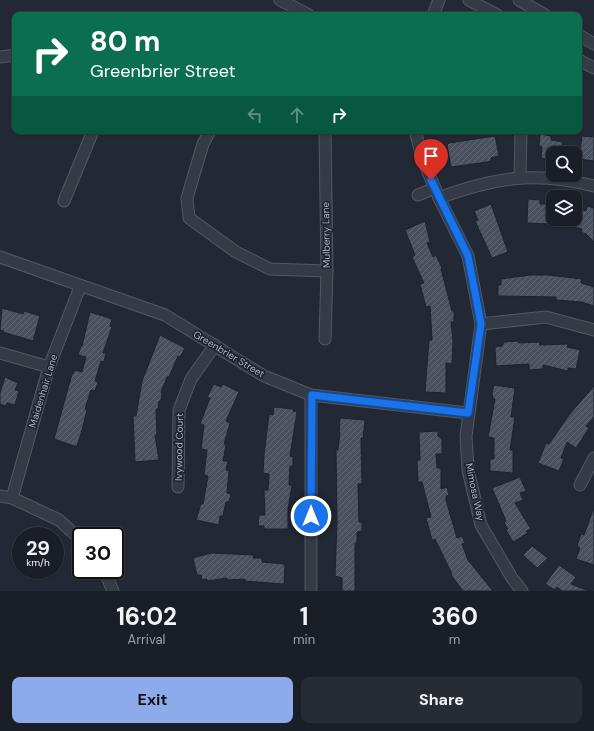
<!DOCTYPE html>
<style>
:root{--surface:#1a1f27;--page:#272c33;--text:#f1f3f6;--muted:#9fa2a7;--line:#383d44;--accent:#8dabea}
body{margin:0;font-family:"DM Sans",sans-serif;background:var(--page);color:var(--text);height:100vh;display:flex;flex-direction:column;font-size:15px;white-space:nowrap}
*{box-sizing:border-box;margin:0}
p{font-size:13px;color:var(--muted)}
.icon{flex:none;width:22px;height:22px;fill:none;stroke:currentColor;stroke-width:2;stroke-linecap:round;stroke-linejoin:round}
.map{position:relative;height:591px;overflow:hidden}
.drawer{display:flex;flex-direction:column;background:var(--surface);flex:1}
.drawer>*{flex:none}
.top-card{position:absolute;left:12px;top:12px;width:570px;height:122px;border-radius:8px;box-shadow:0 1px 3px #0004,0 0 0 1px var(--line);background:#0b6e4f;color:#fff;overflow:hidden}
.tools{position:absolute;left:546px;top:146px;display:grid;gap:8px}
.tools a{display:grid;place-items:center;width:36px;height:36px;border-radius:8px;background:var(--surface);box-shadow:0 1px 3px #0004,0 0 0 1px var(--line);font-size:20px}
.speed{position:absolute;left:12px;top:527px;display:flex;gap:8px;font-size:20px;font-weight:700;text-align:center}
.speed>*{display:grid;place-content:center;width:52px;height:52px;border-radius:50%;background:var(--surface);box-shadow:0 1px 3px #0004,0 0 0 1px var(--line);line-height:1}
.speed small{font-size:10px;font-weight:400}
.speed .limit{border:2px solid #111;border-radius:6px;background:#fff;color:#111}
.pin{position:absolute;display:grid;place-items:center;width:34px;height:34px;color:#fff;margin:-41px -17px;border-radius:50% 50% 50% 0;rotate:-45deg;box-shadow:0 0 4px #0007}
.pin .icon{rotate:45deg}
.me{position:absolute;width:44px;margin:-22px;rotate:0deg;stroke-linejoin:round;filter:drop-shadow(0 0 3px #0008)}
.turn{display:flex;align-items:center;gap:14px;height:84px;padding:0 12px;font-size:18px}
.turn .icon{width:52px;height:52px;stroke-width:2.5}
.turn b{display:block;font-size:28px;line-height:34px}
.lanes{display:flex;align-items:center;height:38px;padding:0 12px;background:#0003;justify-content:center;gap:20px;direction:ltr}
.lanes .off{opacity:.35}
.eta{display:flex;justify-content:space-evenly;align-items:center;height:68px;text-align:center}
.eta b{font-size:24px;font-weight:700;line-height:28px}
.primary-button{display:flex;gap:8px;margin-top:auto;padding:8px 12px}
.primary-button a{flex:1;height:46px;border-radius:8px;background:var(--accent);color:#111;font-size:16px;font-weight:700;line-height:46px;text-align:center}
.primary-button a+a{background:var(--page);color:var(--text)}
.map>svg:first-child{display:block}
</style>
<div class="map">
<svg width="594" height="591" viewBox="0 0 594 591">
<defs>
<pattern id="building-hatch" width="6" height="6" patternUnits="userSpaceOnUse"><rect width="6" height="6" fill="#49505e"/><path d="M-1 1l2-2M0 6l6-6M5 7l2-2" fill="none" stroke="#616773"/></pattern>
</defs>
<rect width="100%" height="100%" fill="#222934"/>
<g fill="url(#building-hatch)" stroke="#1d222c">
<polygon points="540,134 551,136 551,140 563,142 561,153 553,153 553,160 541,158 542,147 539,146"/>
<polygon points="495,136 499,156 491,158 491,161 487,162 451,167 447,145 449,143"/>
<polygon points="582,136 594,137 594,161 579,159"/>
<polygon points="528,199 540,200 540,204 549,204 548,224 527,223"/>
<polygon points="491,204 508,252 492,258 475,221 478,220 474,211"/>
<polygon points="587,206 594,208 594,242 586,234 581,232 582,229 555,222 555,219 575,219 575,208 586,211"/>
<polygon points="425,221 430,242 427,243 433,257 436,255 442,268 441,269 452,311 454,311 454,322 451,322 453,341 452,364 446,363 446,393 425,392 429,340 432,340 430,306 426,307 420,284 424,283 412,257 415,255 405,230"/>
<polygon points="530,275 548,275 582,279 581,283 594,287 594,306 582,302 556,300 556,297 498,296 498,285 501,285 501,279"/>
<polygon points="2,308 23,314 24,311 40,316 33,341 3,332 4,331 0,330"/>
<polygon points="90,312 112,319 110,326 112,327 103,353 106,353 104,362 101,361 95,381 98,382 95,391 91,390 85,409 87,410 82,430 77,446 74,446 54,439 72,374 73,374 75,370 82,372 86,357 78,355 81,346 82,346"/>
<polygon points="160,335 185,348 180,357 178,356 169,377 167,377 161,392 162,393 161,401 159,401 158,409 156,409 157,435 155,435 159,460 135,462 133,416 136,416 142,381"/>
<polygon points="518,341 519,343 539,342 540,345 568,344 567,347 580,350 576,369 568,368 568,371 543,365 543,369 529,370 529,364 496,366 495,347 502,346 504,342"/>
<polygon points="5,377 18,383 15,390 19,391 15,405 7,403 6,406 0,404 0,393"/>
<polygon points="214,384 221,387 223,384 239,392 226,421 230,423 224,444 226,445 223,461 228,461 226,470 229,471 227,493 231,494 229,502 226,502 223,516 220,516 219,525 196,520 201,504 203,504 208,476 204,475 207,450 201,449 204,425 200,424 210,398 207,397"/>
<polygon points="494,385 515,388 511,417 515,417 510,450 513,450 513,473 490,471 490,459 494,459 494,438 488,437 495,399 493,398 492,393"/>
<polygon points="594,386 594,417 586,426 589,428 576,448 567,442 561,458 564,459 559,471 538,463 546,443 549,444 569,415"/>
<polygon points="274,407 293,409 293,411 297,412 290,456 293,457 293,466 290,466 289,485 292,485 288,509 288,529 264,529 264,526 258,526 259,515 265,515 264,490 268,490 269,474 263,473 264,455 269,414 273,415"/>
<polygon points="340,418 365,420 363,438 361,438 362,484 358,484 359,522 362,522 362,531 357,532 357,543 355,543 355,591 342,591 342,578 335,576 337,522 336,450 338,450 340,432 339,432"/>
<polygon points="438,431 438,436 442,439 442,454 436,454 437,468 441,468 441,489 447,487 449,495 446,496 446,500 457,538 462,536 465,543 462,544 468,560 493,591 463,591 451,575 452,574 435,539 432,540 426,518 431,517 422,482 418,482 417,460 420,460 419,432"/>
<polygon points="520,477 526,491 520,493 523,500 515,503 531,529 526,531 528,533 513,542 506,530 508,529 504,523 506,521 492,488"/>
<polygon points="593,510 594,510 594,565 576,559 580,548 577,546 581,534 584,535"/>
<polygon points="532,546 548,558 537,568 523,555"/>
<polygon points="211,553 254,555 253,558 262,558 262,562 285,564 284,584 244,581 245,579 227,580 227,578 207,581 207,579 202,580 201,575 197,575 193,558"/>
<polygon points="559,565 576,577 571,584 589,591 562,591 557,587 555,590 545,584"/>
</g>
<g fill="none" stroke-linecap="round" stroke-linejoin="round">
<g stroke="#535963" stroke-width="13">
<g id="minor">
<polyline points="280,0 309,15"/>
<polyline points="469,0 497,15"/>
<polyline points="519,0 545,15"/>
<polyline points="433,15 439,0"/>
<polyline points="579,35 594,44"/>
<polyline points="0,57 15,55"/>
<polyline points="579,60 594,68"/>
<polyline points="210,131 203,144 187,198 189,218 236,252 270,269 327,271"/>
<polyline points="325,131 327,271 325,339"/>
<polyline points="415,131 423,160 439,198 468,256 481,324 466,436 468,470 481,525 512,578 522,591"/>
<polyline points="520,177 521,131"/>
<polyline points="418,195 435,188"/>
<path d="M439,198c56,-21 97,-27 155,-12"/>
<polyline points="64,201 93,131"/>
<polyline points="0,257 165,315 264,376 311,395 468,413"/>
<polyline points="481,324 546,317 594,330"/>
<polyline points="0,353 49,367"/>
<polyline points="580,485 594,458"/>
<polyline points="178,487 179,410 191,379 215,345"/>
<polyline points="0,496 12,498 59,520 81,540"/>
<polyline points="12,498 49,367 80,287"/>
<polyline points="104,570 113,591"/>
<polyline points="311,591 311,395"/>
</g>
</g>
<use href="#minor" stroke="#353b45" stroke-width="11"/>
</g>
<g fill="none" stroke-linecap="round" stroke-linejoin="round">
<g stroke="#114b97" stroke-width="10">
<polyline id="route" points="311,516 312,395 468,413 481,324 468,256 431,180"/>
</g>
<use href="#route" stroke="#1a73e8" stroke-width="7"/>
</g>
<g text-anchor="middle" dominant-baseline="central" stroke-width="3" stroke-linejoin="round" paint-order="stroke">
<g font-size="10" fill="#b0b6c2" stroke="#1b202a">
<text transform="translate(326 235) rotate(-91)">Mulberry Lane</text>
<text transform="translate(229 354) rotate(31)">Greenbrier Street</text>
<text transform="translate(43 391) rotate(-73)">Maidenhair Lane</text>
<text transform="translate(179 447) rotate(-89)">Ivywood Court</text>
<text transform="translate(475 492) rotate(78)">Mimosa Way</text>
</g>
</g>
</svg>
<div class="tools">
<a><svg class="icon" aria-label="search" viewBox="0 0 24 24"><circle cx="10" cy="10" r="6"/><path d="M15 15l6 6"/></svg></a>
<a><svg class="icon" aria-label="layers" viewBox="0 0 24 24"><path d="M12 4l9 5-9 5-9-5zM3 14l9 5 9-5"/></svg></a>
</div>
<div class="speed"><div>29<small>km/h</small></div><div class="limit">30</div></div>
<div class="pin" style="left:431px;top:180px;background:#d93025"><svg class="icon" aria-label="arrive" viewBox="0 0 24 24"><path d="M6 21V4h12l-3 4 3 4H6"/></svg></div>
<svg class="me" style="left:311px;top:516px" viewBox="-20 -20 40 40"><circle r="17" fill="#1a73e8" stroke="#fff" stroke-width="3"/><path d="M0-11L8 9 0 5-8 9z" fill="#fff"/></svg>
<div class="top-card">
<div class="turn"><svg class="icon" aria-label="right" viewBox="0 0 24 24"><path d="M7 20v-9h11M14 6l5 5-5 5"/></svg><div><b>80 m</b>Greenbrier Street</div></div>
<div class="lanes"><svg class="icon off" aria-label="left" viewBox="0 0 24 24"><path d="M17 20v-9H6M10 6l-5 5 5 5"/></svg><svg class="icon off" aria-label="ahead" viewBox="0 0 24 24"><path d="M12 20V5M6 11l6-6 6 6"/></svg><svg class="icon" aria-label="right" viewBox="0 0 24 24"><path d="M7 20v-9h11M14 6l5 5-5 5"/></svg></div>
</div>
</div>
<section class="drawer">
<div class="eta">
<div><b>16:02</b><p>Arrival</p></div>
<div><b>1</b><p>min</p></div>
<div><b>360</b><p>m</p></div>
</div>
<div class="primary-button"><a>Exit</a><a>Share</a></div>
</section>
